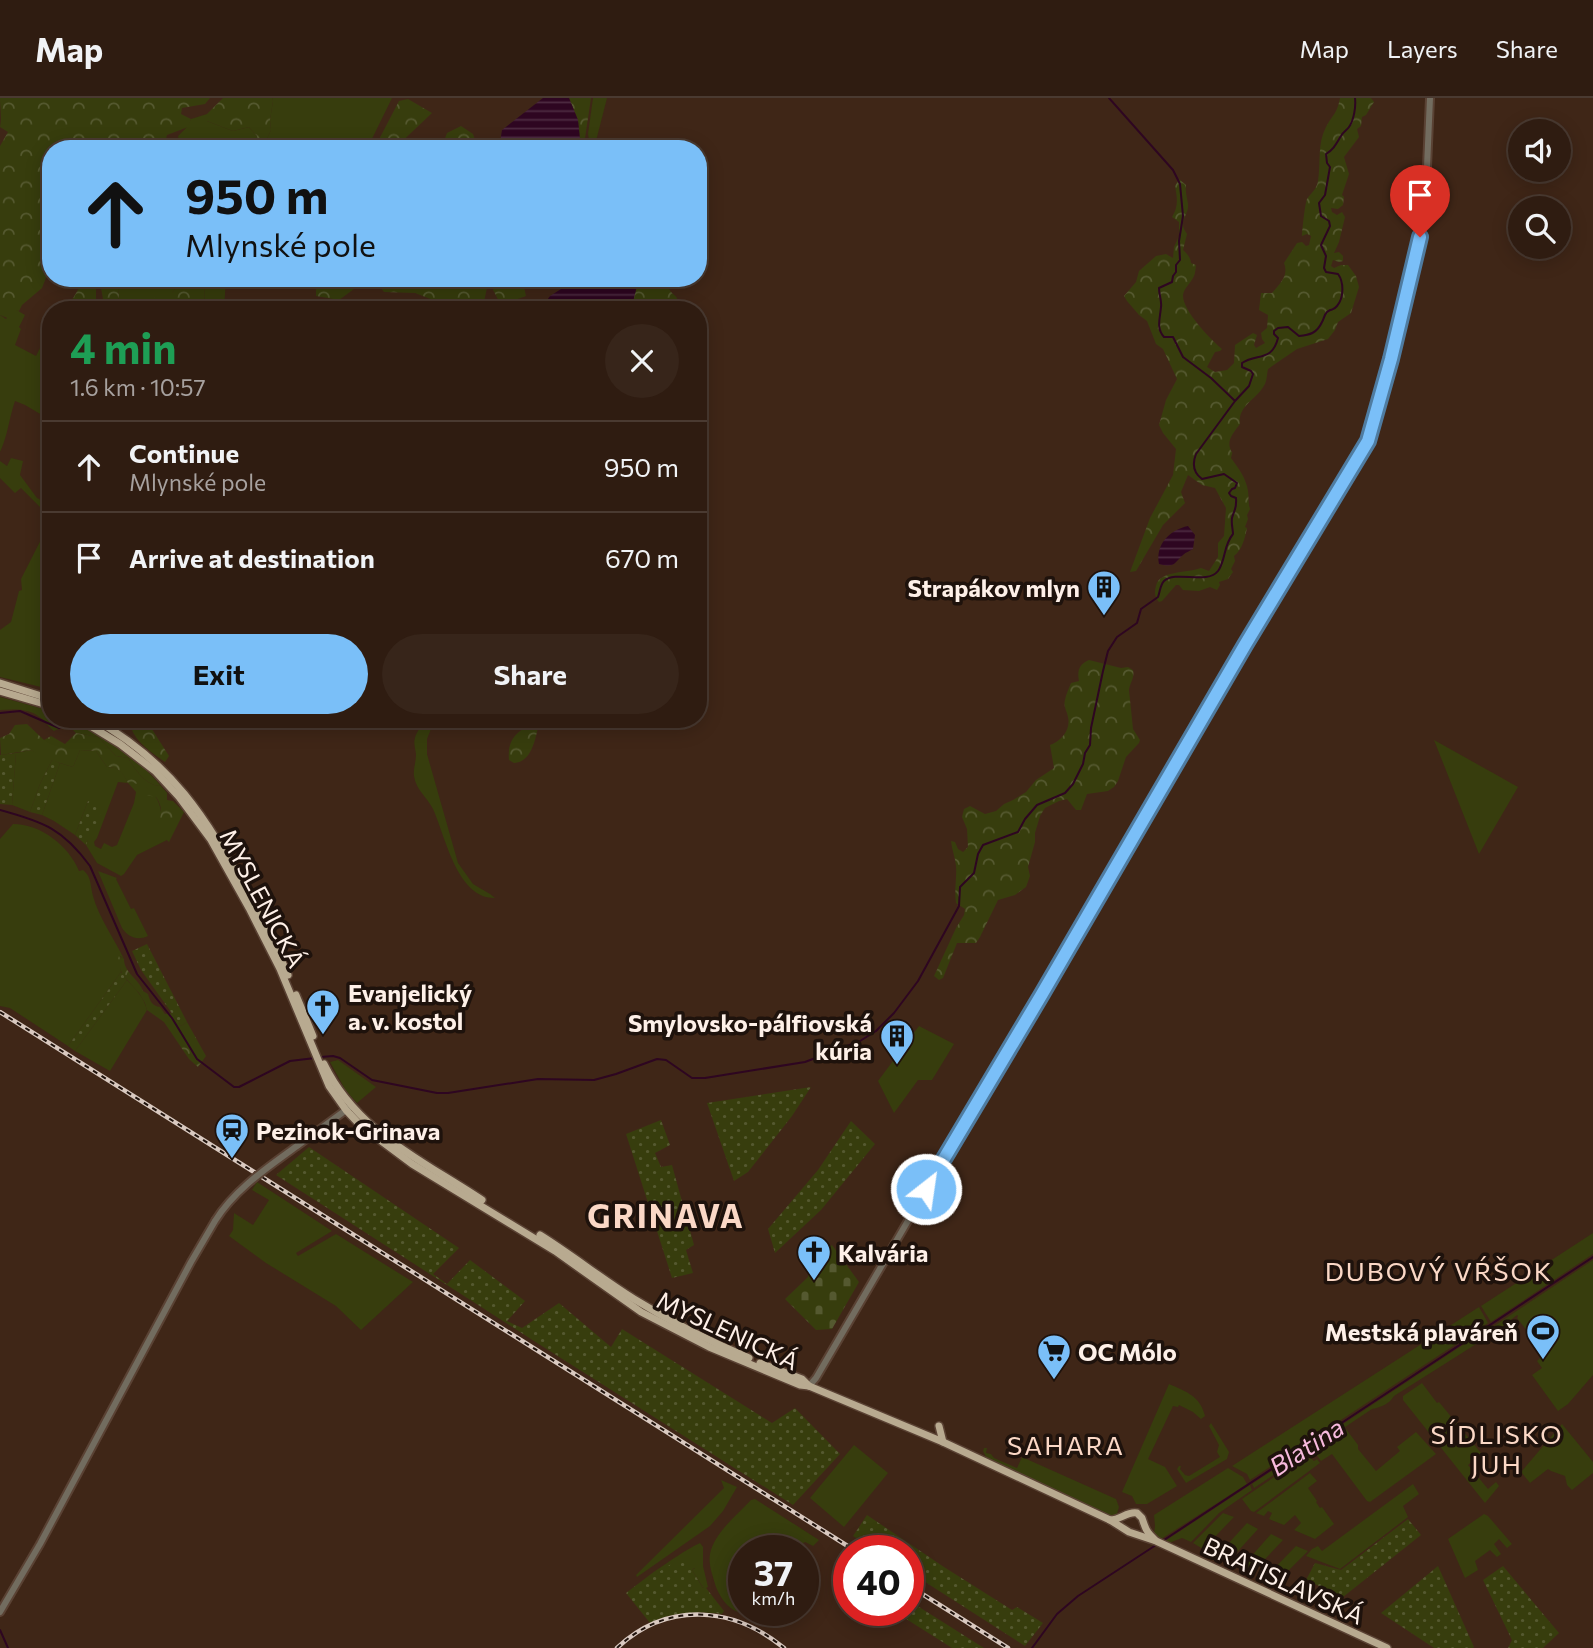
<!DOCTYPE html>
<meta charset="utf-8">
<style>
:root{--surface:#2f1c11;--page:#37251a;--text:#f1f3f6;--muted:#a7a19f;--line:#4a3a31;--accent:#7abff8}
body{margin:0;font-family:Commissioner,sans-serif;background:var(--page);color:var(--text);height:100vh;display:flex;flex-direction:column;font-size:26px;white-space:nowrap}
*{box-sizing:border-box;margin:0}
p{font-size:23px;color:var(--muted)}
.icon{flex:none;width:38px;height:38px;fill:none;stroke:currentColor;stroke-width:2;stroke-linecap:round;stroke-linejoin:round}
.map{position:relative;flex:1;overflow:hidden}
.drawer{position:absolute;left:42px;top:203px;width:665px;height:427px;display:flex;flex-direction:column;background:var(--surface);border-radius:28px;box-shadow:0 4px 18px #0003,0 0 0 2px var(--line)}
.drawer>*{flex:none}
.banner{position:absolute;left:42px;top:42px;width:665px;height:147px;border-radius:28px;box-shadow:0 4px 18px #0003,0 0 0 2px var(--line);background:#7abff8;color:#111;overflow:hidden}
.controls{position:absolute;left:1508px;top:21px;display:grid;gap:14px}
.controls a{display:grid;place-items:center;width:63px;height:63px;border-radius:50%;background:var(--surface);box-shadow:0 4px 18px #0003,0 0 0 2px var(--line);font-size:35px}
.speed{position:absolute;left:728px;top:1437px;display:flex;gap:14px;font-size:35px;font-weight:700;text-align:center}
.speed>*{display:grid;place-content:center;width:91px;height:91px;border-radius:50%;background:var(--surface);box-shadow:0 4px 18px #0003,0 0 0 2px var(--line);line-height:1}
.speed small{font-size:18px;font-weight:400}
.speed .limit{border:10px solid #d22;background:#fff;color:#111}
.pin{position:absolute;display:grid;place-items:center;width:60px;height:60px;color:#fff;margin:-72px -30px;border-radius:50% 50% 50% 0;rotate:-45deg;box-shadow:0 0 7px #0007}
.pin .icon{rotate:45deg}
.me{position:absolute;width:77px;margin:-38px;rotate:30deg;stroke-linejoin:round;filter:drop-shadow(0 0 5px #0008)}
.turn{display:flex;align-items:center;gap:24px;height:147px;padding:0 28px;font-size:32px}
.turn .icon{width:91px;height:91px;stroke-width:2.5}
.turn b{display:block;font-size:49px;line-height:60px}
.round{display:grid;place-items:center;flex:none;width:74px;height:74px;border-radius:37px;background:var(--page)}
.summary{display:flex;align-items:center;justify-content:space-between;height:119px;padding:0 28px}
h1{font-size:42px;font-weight:700;line-height:52px;color:#1e9e55}
.action{display:flex;gap:14px;margin-top:auto;padding:14px 28px}
.action a{flex:1;height:80px;border-radius:42px;background:var(--accent);color:#111;font-size:28px;font-weight:700;line-height:80px;text-align:center}
.action a+a{background:var(--page);color:var(--text)}
ul{padding:0;list-style:none}
li{display:flex;align-items:center;gap:21px;height:91px;padding:0 28px;border-top:2px solid var(--line)}
li div{flex:1}
li b{display:block;font-size:26px}
li em{font-style:normal}
header{display:flex;align-items:center;gap:42px;box-sizing:border-box;height:98px;padding:0 35px;background:var(--surface);border-bottom:2px solid var(--line)}
header strong{font-size:33px}
nav{display:flex;gap:38px;margin-inline-start:auto;font-size:24px}
.map>svg:first-child{display:block}
</style>
<header>
<strong>Map</strong>
<nav><a>Map</a><a>Layers</a><a>Share</a></nav>
</header>
<div class="map">
<svg width="1593" height="1550" viewBox="0 0 1593 1550">
<defs>
<pattern id="forest-crowns" width="20" height="18" patternUnits="userSpaceOnUse" patternTransform="scale(1.75)"><rect width="20" height="18" fill="#373d0d"/><path d="M2 6a3 3 0 1 1 6 0M12 15a3 3 0 1 1 6 0" fill="none" stroke="#555930"/></pattern>
<pattern id="cemetery-stones" width="16" height="16" patternUnits="userSpaceOnUse" patternTransform="scale(1.75)"><rect width="16" height="16" fill="#373d0d"/><path d="M2 7V4a2 2 0 0 1 4 0v3zM10 15v-3a2 2 0 0 1 4 0v3z" fill="#555930"/></pattern>
<pattern id="garden-dots" width="8" height="8" patternUnits="userSpaceOnUse" patternTransform="scale(1.75)"><rect width="8" height="8" fill="#373d0d"/><path d="M2 2h.1M6 6h.1" fill="none" stroke="#555930" stroke-width="1.8" stroke-linecap="round"/></pattern>
<pattern id="water-rules" width="6" height="5" patternUnits="userSpaceOnUse" patternTransform="scale(1.75)"><rect width="6" height="5" fill="#2e0621"/><path d="M0 2.5h6" fill="none" stroke="#4d2b41"/></pattern>
</defs>
<rect width="100%" height="100%" fill="#3f2617"/>
<g fill="#373d0d" fill-rule="evenodd">
<polygon points="272,0 392,0 367,51 344,51 320,48 308,51 262,51 271,32 270,22 273,3"/>
<polygon points="593,0 607,0 594,51 591,51 588,36"/>
<polygon points="207,16 207,23 233,33 249,29 257,38 254,51 180,51 178,38 187,29 191,21"/>
<polygon points="132,180 179,180 180,184 172,195 147,212 116,211 119,197 118,191 123,189 132,191"/>
<polygon points="203,180 226,180 224,212 204,212 205,182"/>
<path d="M15,211l10,6 -6,12 2,2 -6,16 21,11 5,-10 10,6v21l-4,10 -5,32 -17,-10 -10,-4c-6,17 -7,34 -15,51v-137l6,4z"/>
<polygon points="11,360 23,363 20,377 37,400 51,407 47,416 21,390 15,395 0,380 0,363 7,368"/>
<polygon points="51,422 51,518 46,523 46,548 51,549 51,561 48,563 51,577 43,579 41,589 0,579 0,532 11,524 19,493 22,492 21,481"/>
<path d="M0,599l51,14v8l19,1 -6,6 -10,5c-6,-4 -8,-10 -13,-13 -12,-10 -26,-9 -41,-8z"/>
<path d="M425,621h10l-8,20v15l31,109 15,21 17,10 5,4c-38,1 -50,-63 -62,-89 -6,-12 -17,-19 -19,-33 -1,-7 2,-14 2,-21 0,-5 -3,-11 -1,-17 1,-6 7,-12 10,-19z"/>
<path d="M74,624c32,17 64,36 87,64 -15,0 -25,-15 -33,-28l-12,-2 -18,-19 -22,-4 -3,-3 -1,-6z"/>
<polygon points="1434,642 1518,689 1479,756"/>
<polygon points="31,652 52,662 40,686 30,714 12,707 16,655"/>
<path d="M80,652l16,1 11,16c13,0 16,6 21,16h14c15,13 18,17 20,36l-4,5 9,16 -30,15 -13,19 -3,2 -24,-13 -11,-18 2,-5v-39l-13,34 -21,-14 -12,-6 18,-52 13,4zM118,684l10,1 8,9 -2,11 -17,42 -5,2 -8,-4 -3,6 -6,-3 -1,-4 3,-4z"/>
<path d="M13,726c28,0 56,22 66,47l4,-1c9,7 7,16 10,26 6,22 21,42 31,63l-4,-3 1,16 -53,74 -58,-38 -10,-2v-167z"/>
<path d="M98,773l19,7 -1,1 15,30 3,-1 14,28c-11,5 -20,1 -26,-8z"/>
<path d="M127,882c9,9 17,18 20,30l-37,61 -35,-20z"/>
<polygon points="919,928 954,946 932,982 918,982 894,1015 878,983"/>
<polygon points="338,962 376,989 357,1005 346,993 330,964"/>
<polygon points="257,1084 332,1133 296,1155 298,1158 336,1136 413,1184 361,1232 336,1208 266,1165 229,1138 233,1132 234,1115 253,1127 269,1102 252,1092"/>
<polygon points="1593,1135 1593,1156 1491,1224 1481,1208"/>
<polygon points="1593,1162 1593,1277 1568,1306 1558,1313 1532,1277 1542,1270 1537,1263 1543,1257 1543,1253 1517,1220 1518,1218 1517,1217 1498,1232 1494,1228"/>
<polygon points="1479,1209 1488,1225 1250,1382 1247,1376 1232,1368"/>
<path d="M1490,1229l9,11 -1,1 -7,-5 -6,4 2,4 -1,3 -5,-4 -87,55c-5,8 -12,11 -22,13l-118,79 -2,-4z"/>
<polygon points="1422,1285 1437,1305 1439,1304 1481,1355 1468,1367 1488,1391 1496,1384 1499,1388 1485,1405 1403,1302 1403,1298"/>
<path d="M1169,1286c18,8 31,12 36,32l-4,3 -8,-7 -14,-7 -1,2 -5,-1 -25,53 17,8 12,19 -30,18h-11l-4,-8 -10,-4z"/>
<polygon points="1211,1325 1229,1354 1227,1361 1186,1385 1177,1371 1179,1368 1181,1368 1180,1371 1185,1377 1189,1378 1220,1359 1217,1354 1219,1347 1209,1328"/>
<polygon points="1562,1326 1593,1364 1593,1375 1572,1392 1567,1387 1565,1378 1551,1373 1548,1371 1530,1385 1521,1374"/>
<polygon points="1346,1331 1358,1347 1358,1351 1376,1373 1400,1353 1397,1349 1416,1334 1436,1356 1370,1404 1367,1403 1332,1356 1321,1363 1313,1352"/>
<polygon points="854,1347 888,1375 844,1429 810,1400"/>
<polygon points="984,1350 987,1350 986,1355 991,1356 994,1360 1017,1370 1022,1359 1116,1401 1119,1409 1116,1419 1112,1420 1026,1380 986,1359 983,1353"/>
<polygon points="1312,1353 1309,1358 1314,1363 1317,1361 1320,1365 1254,1414 1251,1413 1242,1401"/>
<polygon points="1228,1370 1243,1379 1247,1386 1161,1441 1154,1436 1155,1428 1154,1417"/>
<polygon points="1310,1375 1317,1383 1308,1390 1317,1403 1316,1404 1320,1410 1322,1409 1334,1426 1315,1441 1294,1432 1301,1425 1295,1417 1284,1427 1269,1421 1272,1415 1268,1413 1264,1418 1256,1415"/>
<polygon points="721,1382 737,1389 723,1413 710,1428 637,1479 636,1477 724,1390"/>
<polygon points="1413,1386 1419,1396 1403,1408 1408,1419 1340,1471 1306,1458 1312,1451 1318,1448 1322,1453"/>
<polygon points="1250,1387 1252,1392 1219,1415 1191,1444 1182,1440 1169,1445 1165,1443"/>
<path d="M755,1401l64,41 -6,6 -8,-4 -12,8h-49v53l-6,9c-11,-4 -18,-15 -22,-25 -3,-10 -8,-23 -6,-33 4,-21 27,-39 41,-54z"/>
<polygon points="1223,1415 1234,1419 1203,1451 1193,1445"/>
<polygon points="1484,1416 1488,1418 1512,1446 1507,1450 1499,1441 1494,1446 1501,1456 1497,1459 1490,1452 1475,1463 1478,1472 1465,1480 1448,1441"/>
<polygon points="1247,1425 1258,1431 1228,1464 1217,1458"/>
<polygon points="1271,1436 1283,1442 1251,1476 1240,1471"/>
<path d="M700,1445l3,4v19l5,21 -4,2 -12,-19 3,-2 -38,6 -2,-3c15,-10 30,-21 45,-28z"/>
<polygon points="1296,1448 1308,1453 1273,1488 1262,1483"/>
</g>
<g fill="url(#forest-crowns)">
<path d="M0,0h210l-5,6 -23,4 -1,6 10,5 -3,8 -21,8 -4,14h-112v116l-9,23 -20,17 -3,6 -4,-1 -5,9 -10,-4v-169l8,-14 -8,-5c2,-9 0,-19 0,-29z"/>
<polygon points="223,0 272,0 273,3 270,22 271,32 262,51 254,51 257,38 249,29 233,33 207,23 207,16"/>
<polygon points="569,0 591,0 585,40 580,42 578,22"/>
<path d="M1340,0h31l3,4 -8,13 -4,2 -1,9 -4,3 2,8 -15,20 5,17 -7,21 2,2 -1,8 -5,4 -7,-1 1,4 5,3 5,-3 3,5 -6,25 -5,11 5,-1 4,4v5l-4,1 -6,-2 -2,6 3,2 7,-3h7l8,11 3,11 -8,26 -13,9 -3,8 -7,9 -31,10 -29,20c-1,4 -1,8 -2,12 -5,17 -29,23 -26,43 -5,7 -13,15 -10,24 3,9 3,0 1,10 8,11 15,20 17,33 1,7 0,12 2,18l-3,6 1,4 -3,8 2,1c-2,10 -5,22 -13,28l1,5 -4,8 2,3 -5,7 -9,3 1,3 -3,5 -7,-3 -11,4 -16,-1 -4,-5h-3l-14,16 -3,1c-4,-5 -5,-9 -3,-16 3,-16 33,-13 45,-18l8,3 9,-14v-14l6,-7 2,-28 -11,-20 -13,-3 -14,-10 -7,17 4,11 -22,22 -27,46 -6,1 20,-54 23,-43 3,-26 -13,-16 -4,-8 7,-25 11,-21 -14,-30 -7,-5 -9,-23 -8,-6 -12,-14 -3,-5 12,-14 3,-11 17,-15 10,-2 7,4 1,-11 5,-11v-14l-7,-5c7,-11 5,-20 3,-31l4,-7 7,6c-1,7 1,12 2,19 1,12 -11,17 -1,30l-4,16c4,3 8,9 8,13l5,2c0,1 -1,10 -2,11 -3,7 -10,12 -11,19 -1,15 28,45 39,54l-2,2 -5,1 -8,15 8,5 12,-2 7,-7 1,-18 18,-12 4,2 -3,10 2,3 9,-5 -3,-4 -1,-6 6,-5 1,-13 -9,-5 2,-17h11c8,-10 17,-17 12,-30l13,-20 5,-1 4,4 3,-1 2,-9 -4,-2 -5,2c0,-5 3,-33 5,-37 4,-6 10,-10 11,-18 3,-18 -1,-37 8,-54 7,-13 11,-13 14,-29z"/>
<polygon points="408,1 432,15 394,51 374,51 399,3"/>
<polygon points="461,28 473,36 478,51 441,51 447,35"/>
<polygon points="85,180 96,180 96,206 97,212 66,212"/>
<polygon points="103,180 132,180 133,191 123,189 118,191 119,197 116,212 105,212 101,190"/>
<polygon points="179,180 203,180 205,182 204,212 147,212 158,195 172,195 180,184"/>
<polygon points="318,180 331,180 328,185 333,187 343,180 363,180 360,191 354,191 339,202 316,198 316,187"/>
<polygon points="385,180 431,180 430,187 440,191 449,180 489,180 484,204 471,212 447,212 446,207 415,195 384,194 380,189"/>
<polygon points="498,180 522,180 526,198 501,207 493,192"/>
<path d="M639,180l26,1c1,3 2,7 4,10 6,10 11,4 7,21h-22l3,-4v-2l-10,5 -14,-9z"/>
<path d="M1089,562l32,8 7,-1 5,3c2,7 -3,13 -4,20l4,39 7,11 -1,3 -13,14 -8,24 -4,6 -6,4 -21,3 -6,16h-5l-9,-11 -8,2 -14,7 -5,8 -5,17v9l-7,25 2,9 -4,11 -11,8 -17,5 -18,37 -4,6h-19l-14,35 -4,2 -5,-4 22,-48 8,-13 1,-6 -9,-6c-2,-13 1,-25 0,-37 -1,-9 -4,-16 -5,-25l4,1 3,7 5,3 5,-5 -1,-18 -5,-12 2,-8 6,-3 15,8 11,-3 8,-7 9,-4 13,-8 10,-12 18,-12 -4,-23c11,-4 21,-15 18,-28 -1,-6 -5,-11 -3,-17 1,-6 4,-12 6,-17l8,-2c-2,-10 0,-17 10,-21z"/>
<path d="M137,621h23v6l-10,1 19,30 -4,6c-13,-9 -28,-19 -34,-34l2,-8z"/>
<path d="M535,624l4,2c-4,15 -7,38 -25,39l-5,-3c-2,-22 9,-29 26,-38z"/>
<path d="M27,626l17,16 7,-4 14,8 11,-11 22,4 18,19 12,2c8,13 18,28 33,28l6,7v7l6,1 11,11 -15,30 -13,-12c4,-13 9,-20 0,-33l-10,-2 2,-6 -6,-5 -14,-1c-5,-9 -8,-16 -21,-16l-11,-16 -16,-1 -7,17 -29,-9 -13,-8 -30,5 -1,-17 9,-4 6,-9z"/>
<path d="M119,858l5,3c0,14 15,20 19,32l5,3c2,7 4,12 12,13l5,7 7,-1 9,13 6,-4 19,34 -8,11 -9,-8 -25,-37 -17,-12 -2,-7 -6,-10 -17,-19 -4,-15z"/>
</g>
<polygon fill="url(#cemetery-stones)" points="832,1147 859,1184 832,1231 816,1232 785,1201 808,1179 810,1162"/>
<g fill="url(#garden-dots)">
<polygon points="16,655 12,707 0,706 0,657"/>
<polygon points="52,662 60,665 42,717 30,714 40,686"/>
<polygon points="88,703 103,708 91,743 88,742 86,747 75,737"/>
<polygon points="147,846 187,924 181,928 141,872 132,853"/>
<polygon points="121,874 127,882 75,953 68,948"/>
<polygon points="811,989 792,1018 748,1074 734,1083 707,1005"/>
<polygon points="661,1022 670,1047 655,1055 661,1069 672,1067 694,1147 686,1152 693,1175 672,1180 626,1036"/>
<polygon points="851,1023 875,1046 821,1112 775,1155 768,1131 818,1072"/>
<polygon points="309,1049 459,1150 433,1176 447,1186 470,1162 525,1203 507,1223 522,1230 559,1205 611,1249 622,1231 772,1325 795,1310 840,1356 793,1407 534,1243 276,1077"/>
<polygon points="867,1417 944,1469 1012,1512 1017,1509 1043,1525 1025,1548 908,1473 908,1452 876,1452 853,1438"/>
<polygon points="1408,1421 1421,1437 1343,1499 1306,1482 1315,1465 1341,1472"/>
<path d="M684,1458l11,11 -3,3 11,18h3l18,23 -2,3c-25,-3 -49,-2 -72,9l-24,-30 29,-22 2,2z"/>
<polygon points="1438,1468 1474,1549 1473,1550 1434,1550 1381,1515"/>
<polygon points="1503,1468 1559,1535 1543,1550 1508,1550 1512,1542 1483,1482"/>
<polygon points="908,1502 984,1550 952,1550 892,1512 908,1512"/>
</g>
<g fill="url(#water-rules)">
<polygon points="543,0 569,0 578,22 581,51 499,51 502,32"/>
<polygon points="576,180 639,180 631,212 540,212 550,198 572,184"/>
<path d="M1188,428l7,9 -2,14c-3,2 -7,3 -10,6 -10,9 -8,13 -24,9 -4,-20 11,-34 29,-38z"/>
</g>
<g fill="none" stroke-linecap="round" stroke-linejoin="round">
<g stroke="#2e0621" stroke-width="2">
<path d="M1109,0l64,72 7,14 3,32 -4,25 1,19 -4,5v7l-3,4 -1,6 -13,6c0,7 3,13 2,19 -1,12 -5,21 3,30h9l10,20 28,21 23,22"/>
<polyline points="0,615 20,613 59,630 67,626"/>
<path d="M0,712c44,12 63,19 90,56l47,108 35,44 25,41 37,28h5l51,-26 25,-3"/>
<path d="M321,959l12,-1 7,2 32,22 65,13h11l90,-14 56,1 22,-6 41,-15 9,1 26,18h13l100,-16 55,-21 16,-10 18,-18 24,-32 41,-75 1,-19 14,-14 4,-19 5,-9 35,-13 7,-13 12,-14 28,-12 8,-9 10,-20 2,-11 5,-8 1,-17 12,-57 5,-20 9,-14 20,-14 4,-14 17,-12c2,-5 2,-12 6,-16 12,-11 43,4 54,-10 8,-11 5,-25 15,-37 0,-4 -2,-11 -1,-16 2,-8 5,-9 4,-20l-5,-2 -2,-3 3,-4 3,-1 2,-5 -13,-9 -22,5c-8,-6 -10,-15 -6,-25l39,-53 14,-15 4,-12 -2,-3 -9,-4v-4c15,-10 30,-1 36,-25l-4,-4v-3l4,-3 10,-1 11,9c11,-1 18,-3 23,-14 2,-3 2,-7 5,-10 6,-5 5,0 10,-6 7,-8 7,-24 1,-32l-12,-2 -2,-4 2,-12 -5,-11 9,-19 -1,-5 -8,-5 -2,-13 6,-8 5,-28 -3,-4 -1,-9c8,-5 10,-10 15,-18 2,-4 6,-6 8,-9 5,-7 7,-21 6,-29"/>
<polyline points="1161,1444 1593,1159"/>
<polyline points="0,1532 8,1550"/>
<polyline points="1032,1550 1057,1516 1078,1498 1156,1447"/>
</g>
<g stroke="#5a4234" stroke-width="10">
<g id="minor">
<polyline points="297,1048 350,1009"/>
<polyline points="809,1288 816,1280 1245,547 1368,343 1391,261 1425,115 1430,0"/>
<polyline points="0,1514 40,1446 191,1164 215,1123"/>
</g>
</g>
<g stroke="#5a4234" stroke-width="10">
<g id="major">
<polyline points="0,585 51,601"/>
<polyline points="0,593 51,608"/>
<polyline points="79,621 120,646 155,673 179,699 211,742 249,810 280,871 329,988 346,1012 361,1028 412,1066 555,1153 641,1214 709,1249 800,1287 809,1288 943,1344 1110,1422 1129,1434 1156,1443 1387,1550"/>
<path d="M94,621c78,44 112,98 153,174 15,27 29,54 41,82"/>
<polyline points="296,897 313,938"/>
<path d="M324,966c33,68 98,96 158,136"/>
<path d="M540,1137c32,20 62,44 94,64 37,23 75,42 115,59"/>
<polyline points="760,1265 802,1281 809,1288"/>
<polyline points="939,1328 943,1344"/>
<path d="M1110,1422c11,0 17,-9 27,-7l5,5c4,12 4,13 13,22"/>
</g>
</g>
<use href="#minor" stroke="#726c5f" stroke-width="6"/>
<use href="#major" stroke="#b8aa90" stroke-width="7"/>
<g stroke="#d9c9c0" stroke-width="4.5">
<g id="rail">
<polyline points="0,914 854,1452"/>
<polyline points="908,1487 1008,1550"/>
<path d="M617,1550c50,-47 116,-42 167,0"/>
</g>
</g>
<use href="#rail" stroke="#1e120c" stroke-width="2" stroke-dasharray="5" stroke-linecap="butt"/>
<g stroke="#5a4234" stroke-width="10" stroke-linecap="butt">
<path id="minor-bridge" d="M215,1123c20,-32 52,-53 82,-75"/>
</g>
<use href="#minor-bridge" stroke="#726c5f" stroke-width="6"/>
</g>
<g fill="none" stroke-linecap="round" stroke-linejoin="round">
<g stroke="#4f7ca1" stroke-width="18">
<polyline id="route" points="926,1091 1042,896 1245,547 1368,343 1391,261 1420,139"/>
</g>
<use href="#route" stroke="#7abff8" stroke-width="12"/>
</g>
<defs>
<g id="building-pin" transform="scale(1.75)"><path d="M0 17L-7.5 6A9.5 9.5 0 1 1 7.5 6Z" fill="#7abff8" stroke="#1e120c"/><path d="M-4-6H4V6H1V3H-1V6H-4ZM-2.5-4.3h1.7v1.8h-1.7ZM.8-4.3h1.7v1.8H.8ZM-2.5-1h1.7V.8h-1.7ZM.8-1h1.7V.8H.8Z" fill="#111"/></g>
<g id="church-pin" transform="scale(1.75)"><path d="M0 17L-7.5 6A9.5 9.5 0 1 1 7.5 6Z" fill="#7abff8" stroke="#1e120c"/><path d="M-1.2-6h2.4v3.5h3.3v2.4h-3.3V6h-2.4V-.1h-3.3v-2.4h3.3Z" fill="#111"/></g>
<g id="station-pin" transform="scale(1.75)"><path d="M0 17L-7.5 6A9.5 9.5 0 1 1 7.5 6Z" fill="#7abff8" stroke="#1e120c"/><path d="M-3-6H3Q5-6 5-4V2Q5 4 3 4L4.5 6H3L1.5 4h-3L-3 6H-4.5L-3 4Q-5 4-5 2V-4Q-5-6-3-6ZM-3.5-4v3h7v-3ZM-3.5 1v1.5H-2V1ZM2 1v1.5H3.5V1Z" fill="#111"/></g>
<g id="stadium-pin" transform="scale(1.75)"><path d="M0 17L-7.5 6A9.5 9.5 0 1 1 7.5 6Z" fill="#7abff8" stroke="#1e120c"/><path d="M0-5a6.5 5 0 1 0 0 10a6.5 5 0 1 0 0-10ZM-3.5-1.8h7v3.6h-7Z" fill="#111"/></g>
<g id="supermarket-pin" transform="scale(1.75)"><path d="M0 17L-7.5 6A9.5 9.5 0 1 1 7.5 6Z" fill="#7abff8" stroke="#1e120c"/><path d="M-6-5.5h2.5l.6 2H6L4.5 2H-2.5L-4.4-4H-6ZM-1.5 3.2a1.3 1.3 0 1 0 .1 0ZM3 3.2a1.3 1.3 0 1 0 .1 0Z" fill="#111"/></g>
</defs>
<g fill-rule="evenodd">
<use href="#building-pin" x="1104" y="489"/>
<use href="#church-pin" x="323" y="908"/>
<use href="#building-pin" x="897" y="938"/>
<use href="#station-pin" x="232" y="1032"/>
<use href="#church-pin" x="814" y="1154"/>
<use href="#stadium-pin" x="1543" y="1233"/>
<use href="#supermarket-pin" x="1054" y="1253"/>
</g>
<g text-anchor="middle" dominant-baseline="central" stroke-width="7" stroke-linejoin="round" paint-order="stroke">
<g font-size="24" font-weight="bold" fill="#fef0e8" stroke="#1e120c" text-anchor="start">
<text x="1080" y="489" text-anchor="end">Strapákov mlyn</text>
<text x="348" y="894">Evanjelický<tspan x="348" dy="28">a. v. kostol</tspan></text>
<text x="872" y="924" text-anchor="end">Smylovsko-pálfiovská<tspan x="872" dy="28">kúria</tspan></text>
<text x="256" y="1032">Pezinok-Grinava</text>
<text x="838" y="1154">Kalvária</text>
<text x="1518" y="1233" text-anchor="end">Mestská plaváreň</text>
<text x="1078" y="1253">OC Mólo</text>
</g>
<g font-size="24" fill="#fef0e8" stroke="#1e120c">
<text transform="translate(263 800) rotate(62)">MYSLENICKÁ</text>
<text transform="translate(728 1232) rotate(25)">MYSLENICKÁ</text>
<text transform="translate(1284 1482) rotate(25)">BRATISLAVSKÁ</text>
</g>
<g font-size="26" letter-spacing="2" fill="#fbd8c6" stroke="#1e120c">
<text x="1439" y="1172">DUBOVÝ VŔŠOK</text>
<text x="1497" y="1335">SÍDLISKO<tspan x="1497" dy="30">JUH</tspan></text>
<text x="1066" y="1346">SAHARA</text>
</g>
<g font-size="26" font-style="italic" fill="#f7badd" stroke="#1e120c">
<text transform="translate(1306 1348) rotate(-33)">Blatina</text>
</g>
<g font-size="32" font-weight="bold" letter-spacing="2" fill="#fbd8c6" stroke="#1e120c">
<text x="666" y="1117">GRINAVA</text>
</g>
</g>
</svg>
<div class="controls">
<a><svg class="icon" aria-label="sound" viewBox="0 0 24 24"><path d="M4 9h4l5-4v14l-5-4H4zM17 9q2 3 0 6"/></svg></a>
<a><svg class="icon" aria-label="search" viewBox="0 0 24 24"><circle cx="10" cy="10" r="6"/><path d="M15 15l6 6"/></svg></a>
</div>
<div class="speed"><div>37<small>km/h</small></div><div class="limit">40</div></div>
<div class="pin" style="left:1420px;top:139px;background:#d93025"><svg class="icon" aria-label="arrive" viewBox="0 0 24 24"><path d="M6 21V4h12l-3 4 3 4H6"/></svg></div>
<svg class="me" style="left:926px;top:1091px" viewBox="-20 -20 40 40"><circle r="17" fill="#7abff8" stroke="#fff" stroke-width="3"/><path d="M0-11L8 9 0 5-8 9z" fill="#fff"/></svg>
<div class="banner">
<div class="turn"><svg class="icon" aria-label="ahead" viewBox="0 0 24 24"><path d="M12 20V5M6 11l6-6 6 6"/></svg><div><b>950 m</b>Mlynské pole</div></div>
</div>
<section class="drawer">
<div class="summary"><div><h1>4 min</h1><p>1.6 km · 10:57</p></div><a class="round"><svg class="icon" aria-label="close" viewBox="0 0 24 24"><path d="M6 6l12 12M18 6L6 18"/></svg></a></div>
<ul>
<li><svg class="icon" aria-label="ahead" viewBox="0 0 24 24"><path d="M12 20V5M6 11l6-6 6 6"/></svg><div><b>Continue</b><p>Mlynské pole</p></div><em>950 m</em></li>
<li><svg class="icon" aria-label="arrive" viewBox="0 0 24 24"><path d="M6 21V4h12l-3 4 3 4H6"/></svg><div><b>Arrive at destination</b></div><em>670 m</em></li>
</ul>
<div class="action"><a>Exit</a><a>Share</a></div>
</section>
</div>
